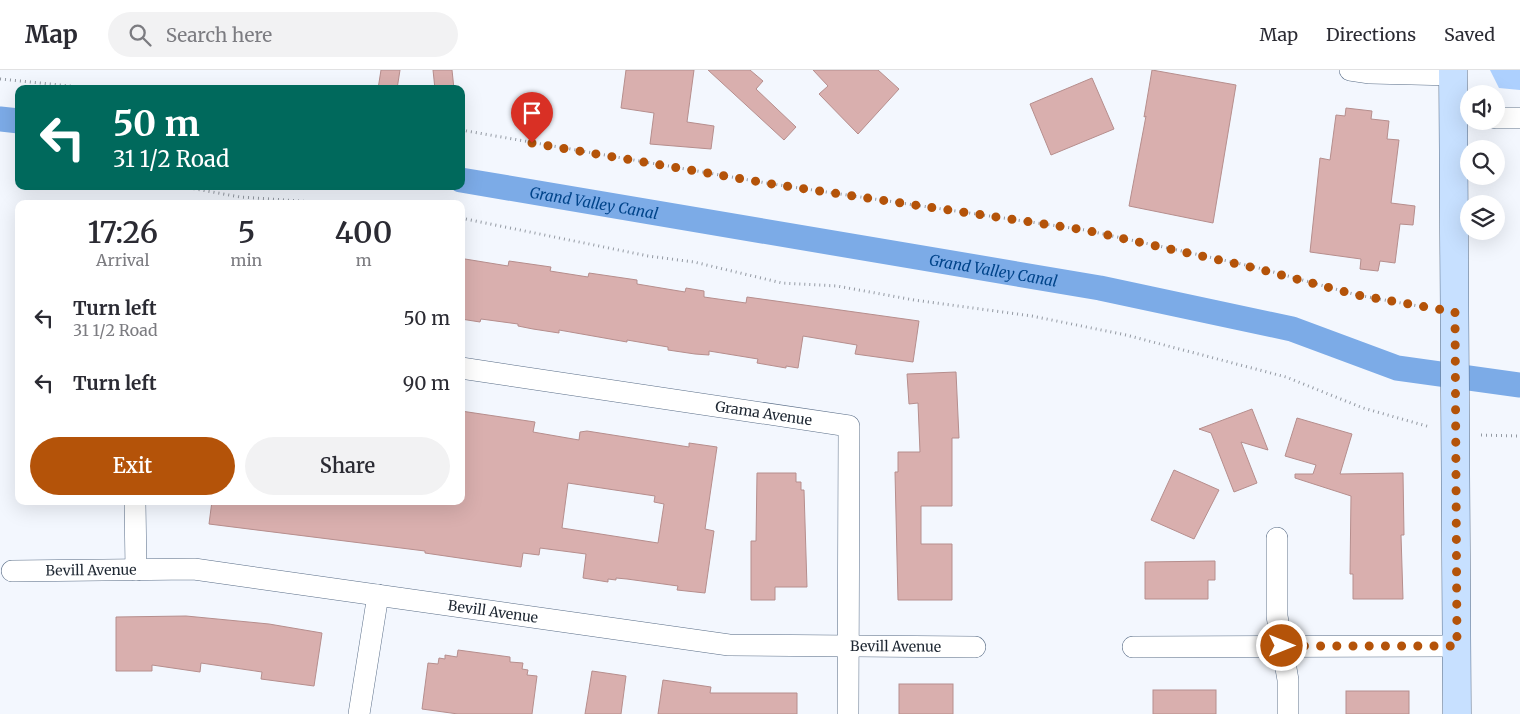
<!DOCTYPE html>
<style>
:root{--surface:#fff;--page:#f2f2f3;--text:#2b2b33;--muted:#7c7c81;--line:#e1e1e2;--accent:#b45309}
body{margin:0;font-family:Merriweather,serif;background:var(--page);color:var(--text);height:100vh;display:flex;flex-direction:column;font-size:19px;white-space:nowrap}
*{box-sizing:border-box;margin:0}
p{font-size:16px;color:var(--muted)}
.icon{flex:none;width:28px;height:28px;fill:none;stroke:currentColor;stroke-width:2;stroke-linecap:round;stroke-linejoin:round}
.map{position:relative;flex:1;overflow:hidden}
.side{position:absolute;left:15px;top:130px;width:450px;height:305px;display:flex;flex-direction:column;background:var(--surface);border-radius:10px;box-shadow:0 5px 20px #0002}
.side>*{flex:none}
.guide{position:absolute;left:15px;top:15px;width:450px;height:105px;border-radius:10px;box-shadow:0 5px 20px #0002;background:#00695c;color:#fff;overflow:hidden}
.controls{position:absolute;left:1460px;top:15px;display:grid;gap:10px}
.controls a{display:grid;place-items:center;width:45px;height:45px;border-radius:50%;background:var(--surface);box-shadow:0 5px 20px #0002;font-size:25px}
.pin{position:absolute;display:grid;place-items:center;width:42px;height:42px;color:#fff;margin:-51px -21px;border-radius:50% 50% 50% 0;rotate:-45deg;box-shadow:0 0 5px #0007}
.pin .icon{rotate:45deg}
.me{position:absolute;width:55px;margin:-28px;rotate:90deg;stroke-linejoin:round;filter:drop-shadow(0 0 4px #0008)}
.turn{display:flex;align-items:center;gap:18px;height:105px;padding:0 15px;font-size:22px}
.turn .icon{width:65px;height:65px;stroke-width:2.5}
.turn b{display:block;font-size:35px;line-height:42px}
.eta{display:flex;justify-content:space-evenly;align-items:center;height:85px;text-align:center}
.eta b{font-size:30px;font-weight:600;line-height:35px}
.button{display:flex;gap:10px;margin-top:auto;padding:10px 15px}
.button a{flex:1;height:58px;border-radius:30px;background:var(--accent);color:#fff;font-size:20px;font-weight:600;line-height:58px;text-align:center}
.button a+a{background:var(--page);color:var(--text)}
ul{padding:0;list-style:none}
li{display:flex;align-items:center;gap:15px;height:65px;padding:0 15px}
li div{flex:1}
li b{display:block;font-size:19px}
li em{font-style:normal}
header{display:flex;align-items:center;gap:30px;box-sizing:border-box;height:70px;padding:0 25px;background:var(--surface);border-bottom:1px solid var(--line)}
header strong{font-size:24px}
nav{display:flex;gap:28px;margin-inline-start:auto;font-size:18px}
.search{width:350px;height:45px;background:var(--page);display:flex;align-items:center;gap:12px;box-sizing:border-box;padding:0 18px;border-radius:28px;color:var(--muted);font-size:19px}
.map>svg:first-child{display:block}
</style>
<header>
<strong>Map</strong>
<div class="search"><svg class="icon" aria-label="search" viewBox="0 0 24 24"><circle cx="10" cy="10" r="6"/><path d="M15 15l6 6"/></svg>Search here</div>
<nav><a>Map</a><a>Directions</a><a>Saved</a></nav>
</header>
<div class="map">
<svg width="1520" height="644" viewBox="0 0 1520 644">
<rect width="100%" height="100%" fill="#f3f7fe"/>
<polygon fill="#add0fe" points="1490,0 1520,0 1520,20 1499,18"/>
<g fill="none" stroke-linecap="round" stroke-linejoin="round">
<g stroke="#7cabe7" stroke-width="25">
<polyline points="0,49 19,51"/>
<path id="s1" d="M461,110l639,108 192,41 105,39 123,17"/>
</g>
</g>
<g fill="#d9afae" stroke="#b68e8d" fill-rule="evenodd">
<polygon points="381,0 400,0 397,19 378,19"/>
<polygon points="433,0 452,0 454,19 435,19"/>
<polygon points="626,0 694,0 687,52 714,56 711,79 650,74 654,43 621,38"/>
<polygon points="708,0 750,0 763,11 756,19 796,57 784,70"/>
<polygon points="813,0 878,0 899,19 858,64 819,24 828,16"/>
<polygon points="1152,0 1236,15 1213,153 1129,136 1146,46 1144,47"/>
<polygon points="1092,8 1114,59 1051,85 1030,34"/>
<polygon points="1346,38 1372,41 1371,49 1389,51 1387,69 1399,70 1391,133 1415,136 1413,155 1400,154 1395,193 1380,191 1378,201 1360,199 1361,189 1310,182 1320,88 1330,90 1336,45 1345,46"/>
<polygon points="465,189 508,196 509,191 551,197 550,201 588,207 589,203 637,210 637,214 685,222 686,218 704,221 704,227 746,233 747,227 919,251 913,292 855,284 857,275 803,266 798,298 786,296 786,298 757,293 758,289 709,281 709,285 695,284 668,280 668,277 627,270 627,272 559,260 559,263 533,259 518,256 518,254 481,249 480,252 461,249 461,190"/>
<polygon points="956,302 959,368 952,368 952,436 921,436 921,474 952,474 952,530 898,530 895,402 898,402 898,382 920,382 918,333 909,334 907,304"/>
<polygon points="1252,339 1268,380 1241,372 1257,413 1234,422 1211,363 1199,359"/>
<path d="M461,341l74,11 -2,10 46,8 1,-8 7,-1 102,16v-4l28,4 -12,82 9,2 -9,62 -28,-3 1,-4 -51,-7 -11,-1v2l-8,-1v3l-25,-4 3,-24 -46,-6 -1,7 -16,-2 -2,14 -96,-14v-2l-216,-27 3,-23h161l19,3 1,-3h68zM568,413l87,13 -1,6 10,2 -6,39 -96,-15z"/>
<polygon points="1297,348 1352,364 1340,404 1403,403 1404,465 1401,465 1403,529 1353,529 1353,504 1350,504 1351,426 1295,408 1295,404 1313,404 1316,395 1285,386"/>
<polygon points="1174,400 1219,420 1194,469 1151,450"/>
<polygon points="757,403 796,403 796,412 801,412 801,420 804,420 807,517 775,517 775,530 751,530 751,471 756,471"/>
<polygon points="1215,491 1215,510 1208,510 1208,529 1145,529 1145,492"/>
<polygon points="186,546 269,554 322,563 314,616 261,609 262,602 201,593 200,602 152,595 152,601 116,601 116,547"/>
<polygon points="458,580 510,587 510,592 523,593 522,599 528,600 527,605 537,606 532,644 458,644 422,639 428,593 438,594 439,588 445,589 445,585 457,587"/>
<polygon points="592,601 626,606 621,644 585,644"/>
<polygon points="663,610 711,617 710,623 797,623 797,644 658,644"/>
<rect x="899" y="614" width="54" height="30"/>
<rect x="1153" y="620" width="63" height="24"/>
<rect x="1346" y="621" width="63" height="23"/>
</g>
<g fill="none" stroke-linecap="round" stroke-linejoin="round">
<g stroke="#596d87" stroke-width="22">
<g id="street">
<polyline points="1350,0 1370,3 1453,5"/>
<polyline points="1496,48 1520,48"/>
<path id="s2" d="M461,298l388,58 -1,288"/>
<polyline points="135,431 136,500"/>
<polyline points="1277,468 1277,546 1288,610 1288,644"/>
<path id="s3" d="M12,501l182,-2 535,76 246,2"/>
<polyline points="1133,577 1457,576"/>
<polyline points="359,644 378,525"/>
</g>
</g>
<g stroke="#596d87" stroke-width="29">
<polyline id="secondary" points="1453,0 1457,644"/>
</g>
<g stroke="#949aa3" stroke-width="3" stroke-dasharray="1 4" stroke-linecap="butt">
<polyline points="0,9 100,19"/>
<polyline points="461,60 772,114 1085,160 1255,197 1357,225 1429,238"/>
<polyline points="179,116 240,127 345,134"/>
<polyline points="461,148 648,186 694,192 782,213 837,216 914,230 1032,246 1126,265 1286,307 1363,338 1430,357"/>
<polyline points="1481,365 1520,366"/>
</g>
<use href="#street" stroke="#fff" stroke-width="21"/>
<use href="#secondary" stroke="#c7e0ff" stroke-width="28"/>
</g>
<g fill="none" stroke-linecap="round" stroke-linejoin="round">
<polyline stroke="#b45309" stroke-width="9" stroke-dasharray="0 16.2" points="532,73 772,114 1085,160 1255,198 1357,225 1455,242 1457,576 1282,576"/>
</g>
<g text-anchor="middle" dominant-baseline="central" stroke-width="5" stroke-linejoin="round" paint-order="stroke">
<g font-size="14" fill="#1e2732" stroke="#fff">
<text stroke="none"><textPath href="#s2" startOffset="306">Grama Avenue</textPath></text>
<text stroke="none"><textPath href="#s3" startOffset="79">Bevill Avenue</textPath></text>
<text stroke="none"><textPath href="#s3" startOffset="484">Bevill Avenue</textPath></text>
<text stroke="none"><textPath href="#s3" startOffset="889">Bevill Avenue</textPath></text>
</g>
<g font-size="15" font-style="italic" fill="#00448a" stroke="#fff">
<text stroke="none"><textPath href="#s1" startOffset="135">Grand Valley Canal</textPath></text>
<text stroke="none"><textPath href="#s1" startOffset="540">Grand Valley Canal</textPath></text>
</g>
</g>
</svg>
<div class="controls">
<a><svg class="icon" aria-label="sound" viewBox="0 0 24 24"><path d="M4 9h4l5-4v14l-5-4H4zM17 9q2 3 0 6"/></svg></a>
<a><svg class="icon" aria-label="search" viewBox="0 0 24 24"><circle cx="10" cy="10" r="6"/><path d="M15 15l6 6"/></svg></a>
<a><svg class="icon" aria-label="layers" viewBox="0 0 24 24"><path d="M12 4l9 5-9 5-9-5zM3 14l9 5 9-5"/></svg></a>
</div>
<div class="pin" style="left:532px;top:73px;background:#d93025"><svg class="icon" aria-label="arrive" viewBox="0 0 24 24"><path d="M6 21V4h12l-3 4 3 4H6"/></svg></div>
<svg class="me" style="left:1282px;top:576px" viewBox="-20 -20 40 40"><circle r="17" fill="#b45309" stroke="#fff" stroke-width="3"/><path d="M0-11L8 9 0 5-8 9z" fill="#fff"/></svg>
<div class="guide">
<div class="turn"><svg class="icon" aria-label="left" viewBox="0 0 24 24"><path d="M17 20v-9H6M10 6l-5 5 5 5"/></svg><div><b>50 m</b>31 1/2 Road</div></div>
</div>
<section class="side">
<div class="eta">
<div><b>17:26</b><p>Arrival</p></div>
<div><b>5</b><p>min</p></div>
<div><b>400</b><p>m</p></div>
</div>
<ul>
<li><svg class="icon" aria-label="left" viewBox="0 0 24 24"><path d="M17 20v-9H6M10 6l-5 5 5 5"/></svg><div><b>Turn left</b><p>31 1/2 Road</p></div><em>50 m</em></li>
<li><svg class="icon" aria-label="left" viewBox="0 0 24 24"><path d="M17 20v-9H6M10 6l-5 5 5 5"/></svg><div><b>Turn left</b></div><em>90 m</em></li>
</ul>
<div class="button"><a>Exit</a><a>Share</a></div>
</section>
</div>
